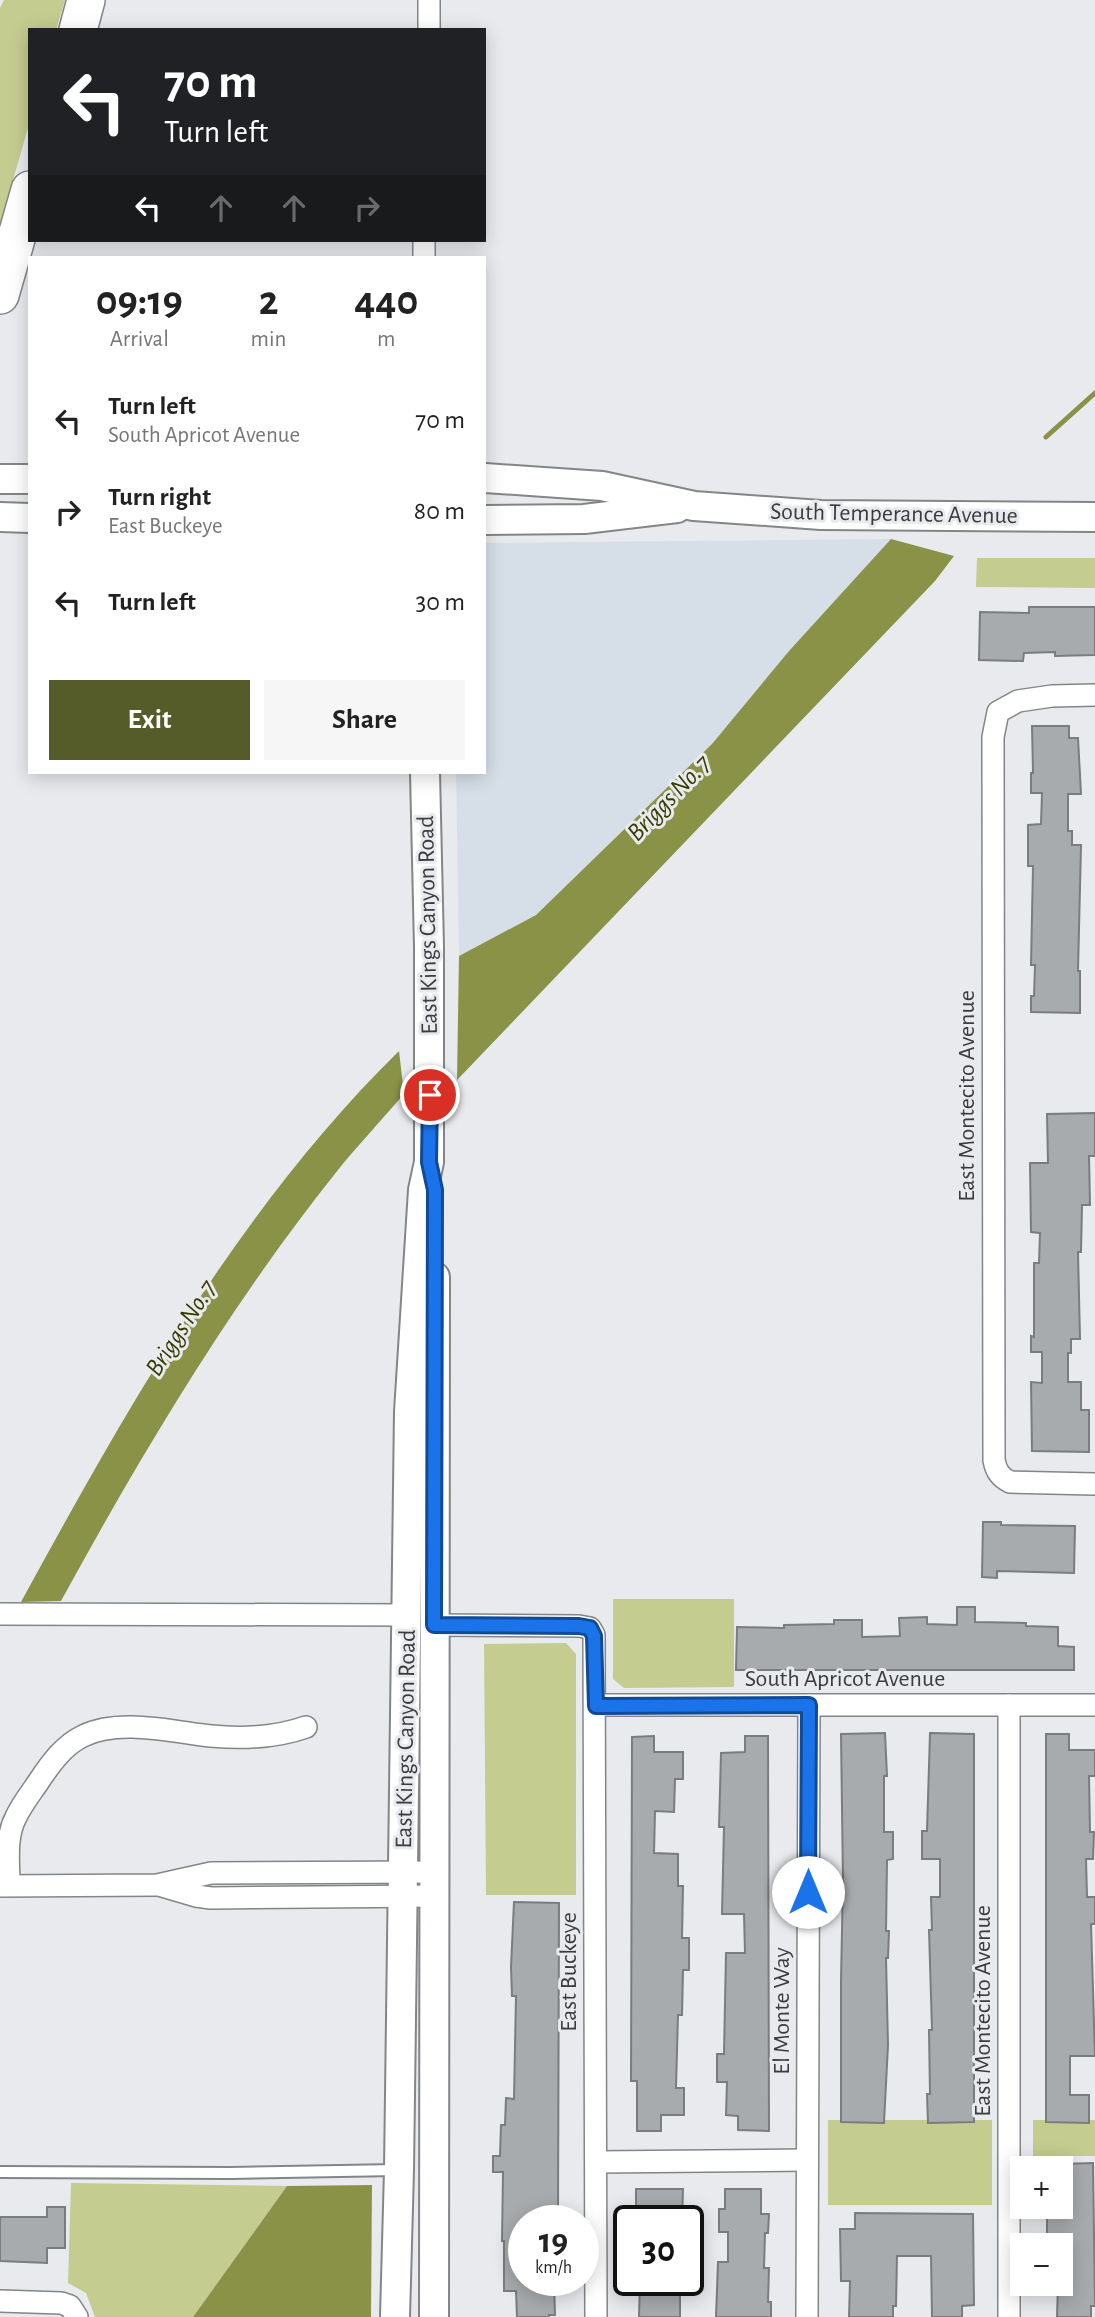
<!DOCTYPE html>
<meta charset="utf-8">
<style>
:root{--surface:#fff;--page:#f6f6f6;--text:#222;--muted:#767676;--accent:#555b29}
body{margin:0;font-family:"Alegreya Sans",sans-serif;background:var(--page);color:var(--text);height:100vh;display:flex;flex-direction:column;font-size:26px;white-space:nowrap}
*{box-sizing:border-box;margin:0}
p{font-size:23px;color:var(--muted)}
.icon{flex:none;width:38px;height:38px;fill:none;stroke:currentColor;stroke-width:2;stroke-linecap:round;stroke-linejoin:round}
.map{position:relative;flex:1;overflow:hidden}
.panel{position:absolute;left:28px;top:256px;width:458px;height:518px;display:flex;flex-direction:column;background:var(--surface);border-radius:0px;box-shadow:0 4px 18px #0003}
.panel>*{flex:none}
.guide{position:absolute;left:28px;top:28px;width:458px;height:214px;border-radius:0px;box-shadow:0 4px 18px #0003;background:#202124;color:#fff;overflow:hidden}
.fabs{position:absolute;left:1010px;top:2156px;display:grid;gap:14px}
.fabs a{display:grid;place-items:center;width:63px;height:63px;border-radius:0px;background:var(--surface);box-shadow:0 4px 18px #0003;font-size:35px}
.speed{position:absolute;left:508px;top:2205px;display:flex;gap:14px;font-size:35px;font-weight:700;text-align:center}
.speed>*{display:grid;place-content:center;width:91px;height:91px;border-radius:50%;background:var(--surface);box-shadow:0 4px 18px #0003;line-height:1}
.speed small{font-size:18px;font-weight:400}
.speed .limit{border:4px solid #111;border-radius:10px;background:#fff;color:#111}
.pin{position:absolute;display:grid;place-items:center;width:60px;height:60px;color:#fff;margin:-30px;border:4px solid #fff;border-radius:50%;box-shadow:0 2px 7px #0007}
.me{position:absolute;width:77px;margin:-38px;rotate:0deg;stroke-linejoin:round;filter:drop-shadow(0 0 5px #0008)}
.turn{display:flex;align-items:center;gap:24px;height:147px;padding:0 21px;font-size:32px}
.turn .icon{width:91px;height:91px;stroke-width:2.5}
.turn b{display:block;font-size:49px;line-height:60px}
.lanes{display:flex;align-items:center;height:66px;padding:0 21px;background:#0003;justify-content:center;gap:35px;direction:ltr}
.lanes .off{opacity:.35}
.eta{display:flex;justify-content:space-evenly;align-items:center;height:119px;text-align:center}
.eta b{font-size:42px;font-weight:600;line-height:49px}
.cta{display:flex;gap:14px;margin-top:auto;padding:14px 21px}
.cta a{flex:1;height:80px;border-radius:0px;background:var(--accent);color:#fff;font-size:28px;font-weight:600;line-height:80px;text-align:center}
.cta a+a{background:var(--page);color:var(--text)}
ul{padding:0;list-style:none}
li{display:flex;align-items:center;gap:21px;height:91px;padding:0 21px}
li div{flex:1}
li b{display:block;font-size:26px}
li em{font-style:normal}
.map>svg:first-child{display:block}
</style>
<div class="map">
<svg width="1095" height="2317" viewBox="0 0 1095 2317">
<rect width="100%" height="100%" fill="#e8eaed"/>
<polygon fill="#d6dfe7" points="891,539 789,651 712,744 536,915 459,956 456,772 485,772 485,543"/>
<g fill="#c4cc8f">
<polygon points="4,0 65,0 56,30 30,30 30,121 0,225 0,8"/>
<polygon points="977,558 1095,558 1095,588 976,587"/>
<polygon points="613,1599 734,1599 734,1687 624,1688 613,1679"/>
<polygon points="566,1643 576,1654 576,1895 486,1895 484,1644"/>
<rect x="828" y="2120" width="164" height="85"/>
<rect x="1033" y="2120" width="62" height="36"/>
<polygon points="71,2183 287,2186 193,2317 95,2317 86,2293 68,2283"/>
</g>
<g fill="#8a9247">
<polygon points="891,539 954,556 935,581 457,1080 459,956 536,915 712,744 789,651"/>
<path d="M399,1051l5,43c-23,27 -48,53 -70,81 -105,132 -192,278 -273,426l-40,1c106,-194 219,-395 378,-551z"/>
<polygon points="372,2185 371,2317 193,2317 287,2186"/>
</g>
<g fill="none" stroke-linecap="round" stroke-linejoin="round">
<polyline stroke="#8a9247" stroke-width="5" points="1046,437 1095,393"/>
</g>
<g fill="#a8abad" stroke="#7a7c7e" stroke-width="2">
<polygon points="1029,607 1095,607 1095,655 1055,656 1055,652 1024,653 1023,661 979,660 980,612 1029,613"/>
<polygon points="1032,726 1069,726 1069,738 1078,738 1081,794 1068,794 1068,831 1072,831 1072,845 1081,845 1078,971 1080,971 1080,1013 1031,1012 1031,996 1034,996 1035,965 1031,965 1033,866 1028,866 1028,825 1041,824 1042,793 1031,793 1031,773 1033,773"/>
<polygon points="1095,1113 1095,1156 1089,1156 1090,1205 1082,1205 1081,1252 1078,1252 1080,1339 1071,1339 1071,1353 1068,1353 1068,1382 1081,1382 1081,1410 1089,1410 1089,1452 1032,1451 1031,1382 1042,1383 1042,1352 1031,1352 1031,1336 1034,1337 1034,1263 1039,1263 1040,1233 1031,1232 1030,1163 1048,1163 1047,1114"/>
<polygon points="983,1522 1001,1522 1001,1525 1075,1526 1074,1573 997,1571 997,1578 982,1577"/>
<polygon points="957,1607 975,1607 975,1622 1026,1623 1026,1626 1058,1627 1058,1646 1074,1647 1074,1670 736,1670 737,1627 784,1628 784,1625 834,1624 834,1620 862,1620 862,1637 900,1636 899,1618 927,1617 927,1624 957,1625"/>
<polygon points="885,1733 887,1776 884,1776 884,1832 893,1832 893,1859 887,1860 886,1931 889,1931 888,1958 886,1958 888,2045 884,2123 841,2122 841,1980 843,1881 841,1734"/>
<polygon points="930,1733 974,1734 974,2122 928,2123 927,2094 930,2094 929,2030 932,2030 929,1930 932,1930 931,1897 940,1897 940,1859 922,1859 922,1831 927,1831"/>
<polygon points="1046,1734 1069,1734 1069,1750 1095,1750 1095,1776 1089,1776 1090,1832 1094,1832 1093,1859 1086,1859 1087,1897 1095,1897 1095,1924 1091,1924 1095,2056 1070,2056 1070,2095 1089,2095 1089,2123 1046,2122"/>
<polygon points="654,1736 654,1752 683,1752 683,1779 675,1779 674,1812 655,1811 654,1853 678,1854 678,1886 683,1886 682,1938 689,1938 689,1970 683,1970 682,2015 678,2015 676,2088 684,2088 684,2115 661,2115 661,2131 637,2131 637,2081 631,2081 632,1737"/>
<polygon points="745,1736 768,1736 769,2131 738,2130 738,2116 726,2115 727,2082 717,2082 717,2054 724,2054 726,1953 745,1953 744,1914 722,1914 724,1827 719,1827 721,1753 745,1752"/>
<polygon points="514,1902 559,1903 558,2217 551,2217 551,2221 523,2221 523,2280 554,2280 555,2315 549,2315 549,2317 517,2317 516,2291 504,2291 504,2241 502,2241 503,2172 493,2172 493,2156 500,2156 501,2125 505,2125 506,2098 514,2099 516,1996 512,1996 511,1967"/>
<polygon points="1093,2163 1095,2306 1091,2306 1091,2317 1057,2317 1058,2284 1060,2284 1060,2245 1047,2245 1047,2207 1060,2207 1060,2164"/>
<polygon points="636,2189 683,2189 682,2221 636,2221"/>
<polygon points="725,2189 761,2189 761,2214 769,2214 768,2233 765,2233 764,2268 769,2268 768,2302 771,2302 771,2317 716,2317 718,2262 728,2262 728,2232 719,2232 719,2209 725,2209"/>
<polygon points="47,2207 65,2207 65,2248 47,2248 47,2263 0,2261 0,2217 47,2217"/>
<polygon points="855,2213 973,2214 974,2305 962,2306 962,2317 932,2317 931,2256 897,2256 896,2306 893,2306 893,2317 849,2317 850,2281 841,2281 840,2229 855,2229"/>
<polygon points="640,2280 680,2280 680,2317 639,2317"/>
</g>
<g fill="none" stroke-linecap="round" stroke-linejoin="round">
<g stroke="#838587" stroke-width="14">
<polyline id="lane" points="0,2172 231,2173 397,2170"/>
</g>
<g stroke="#838587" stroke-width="24">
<g id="street">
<polyline points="429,30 429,0"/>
<polyline points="424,257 424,240"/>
<path d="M1095,695l-43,1 -34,5 -20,11 -5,25 1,723c2,11 6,17 16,22l85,2"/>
<polyline points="0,1614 408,1615"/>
<polyline points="434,1625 579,1626 590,1628 594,1635 596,2317"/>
<polyline points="595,1705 1095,1705"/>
<polyline points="1009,1705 1009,2317"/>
<path d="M9,1885c0,-21 -4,-48 7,-68 6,-13 15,-24 23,-36 12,-18 25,-36 44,-45 36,-18 90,-4 128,0 32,3 64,2 95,-9"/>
<polyline points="0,1886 157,1885 211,1873 435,1872"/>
<polyline points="162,1886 196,1896 211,1898 435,1896"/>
<polyline points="596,2162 807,2160"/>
<polyline points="0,2301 61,2303 70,2306 77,2317"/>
<polyline points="807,2317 809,1705"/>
</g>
</g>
<g stroke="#838587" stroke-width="32">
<g id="secondary">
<polyline points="485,478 602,486 694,506 821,515 1095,517"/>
<polyline points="0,479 30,479"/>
<polyline points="0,517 30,518"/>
<polyline points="485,520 584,519 677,508"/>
<polyline points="395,2317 399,2170 409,1412 423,1190 429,1162 429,947 425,772"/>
<polyline points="434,2317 435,1277"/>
</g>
</g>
<g stroke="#838587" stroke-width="40">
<g id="highway">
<polyline points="78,30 86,0"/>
<polyline points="0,295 30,190"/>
</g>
</g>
<use href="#lane" stroke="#fff" stroke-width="10"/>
<use href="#street" stroke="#fff" stroke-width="21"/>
<use href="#secondary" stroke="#fff" stroke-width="28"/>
<use href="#highway" stroke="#fff" stroke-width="37"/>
</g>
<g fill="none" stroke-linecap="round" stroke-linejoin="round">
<g stroke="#114b97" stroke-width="18">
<polyline id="route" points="430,1095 429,1162 435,1190 434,1625 579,1626 590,1628 594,1636 596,1706 809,1705 808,1892"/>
</g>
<use href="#route" stroke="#1a73e8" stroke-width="12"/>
</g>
<g text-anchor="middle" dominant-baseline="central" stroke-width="6" stroke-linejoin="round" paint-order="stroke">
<g font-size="24" fill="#3b3c3d" stroke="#e8eaed">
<text transform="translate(894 514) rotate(1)">South Temperance Avenue</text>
<text transform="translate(428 925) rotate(-91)">East Kings Canyon Road</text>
<text transform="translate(967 1096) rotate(-90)">East Montecito Avenue</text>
<text x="845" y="1679">South Apricot Avenue</text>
<text transform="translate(406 1739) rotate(-89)">East Kings Canyon Road</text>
<text transform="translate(569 1972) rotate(-90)">East Buckeye</text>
<text transform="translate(782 2011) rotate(-90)">El Monte Way</text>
<text transform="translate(983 2011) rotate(-90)">East Montecito Avenue</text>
</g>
<g font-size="26" font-style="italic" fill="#373b00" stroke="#e8eaed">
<text transform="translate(669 798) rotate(-46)">Briggs No. 7</text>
<text transform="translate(181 1328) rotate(-57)">Briggs No. 7</text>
</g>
</g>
</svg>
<div class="fabs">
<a>+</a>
<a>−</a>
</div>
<div class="speed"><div>19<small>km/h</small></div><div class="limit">30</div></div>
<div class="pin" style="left:430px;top:1095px;background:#d93025"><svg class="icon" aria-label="arrive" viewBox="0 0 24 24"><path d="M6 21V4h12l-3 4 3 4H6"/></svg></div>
<svg class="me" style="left:808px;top:1892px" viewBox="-20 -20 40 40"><circle r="19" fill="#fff"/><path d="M0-13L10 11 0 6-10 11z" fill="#1a73e8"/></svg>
<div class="guide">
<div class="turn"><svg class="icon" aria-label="left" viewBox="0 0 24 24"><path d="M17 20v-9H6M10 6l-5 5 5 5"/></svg><div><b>70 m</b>Turn left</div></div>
<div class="lanes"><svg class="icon" aria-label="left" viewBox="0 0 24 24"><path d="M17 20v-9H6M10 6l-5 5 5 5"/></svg><svg class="icon off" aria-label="ahead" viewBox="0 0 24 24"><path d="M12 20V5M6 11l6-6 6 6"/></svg><svg class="icon off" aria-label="ahead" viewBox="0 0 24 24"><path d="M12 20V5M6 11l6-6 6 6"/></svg><svg class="icon off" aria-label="right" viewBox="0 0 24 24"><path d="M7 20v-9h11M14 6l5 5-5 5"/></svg></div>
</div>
<section class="panel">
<div class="eta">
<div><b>09:19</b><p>Arrival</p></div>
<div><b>2</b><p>min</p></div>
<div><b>440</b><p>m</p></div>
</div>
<ul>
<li><svg class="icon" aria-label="left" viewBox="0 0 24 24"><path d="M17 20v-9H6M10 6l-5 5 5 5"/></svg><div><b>Turn left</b><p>South Apricot Avenue</p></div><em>70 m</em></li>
<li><svg class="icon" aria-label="right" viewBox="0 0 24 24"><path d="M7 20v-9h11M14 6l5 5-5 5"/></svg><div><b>Turn right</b><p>East Buckeye</p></div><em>80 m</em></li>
<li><svg class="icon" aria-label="left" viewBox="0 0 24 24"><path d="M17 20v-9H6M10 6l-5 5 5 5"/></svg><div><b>Turn left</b></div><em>30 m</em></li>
</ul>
<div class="cta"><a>Exit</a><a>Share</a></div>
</section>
</div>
